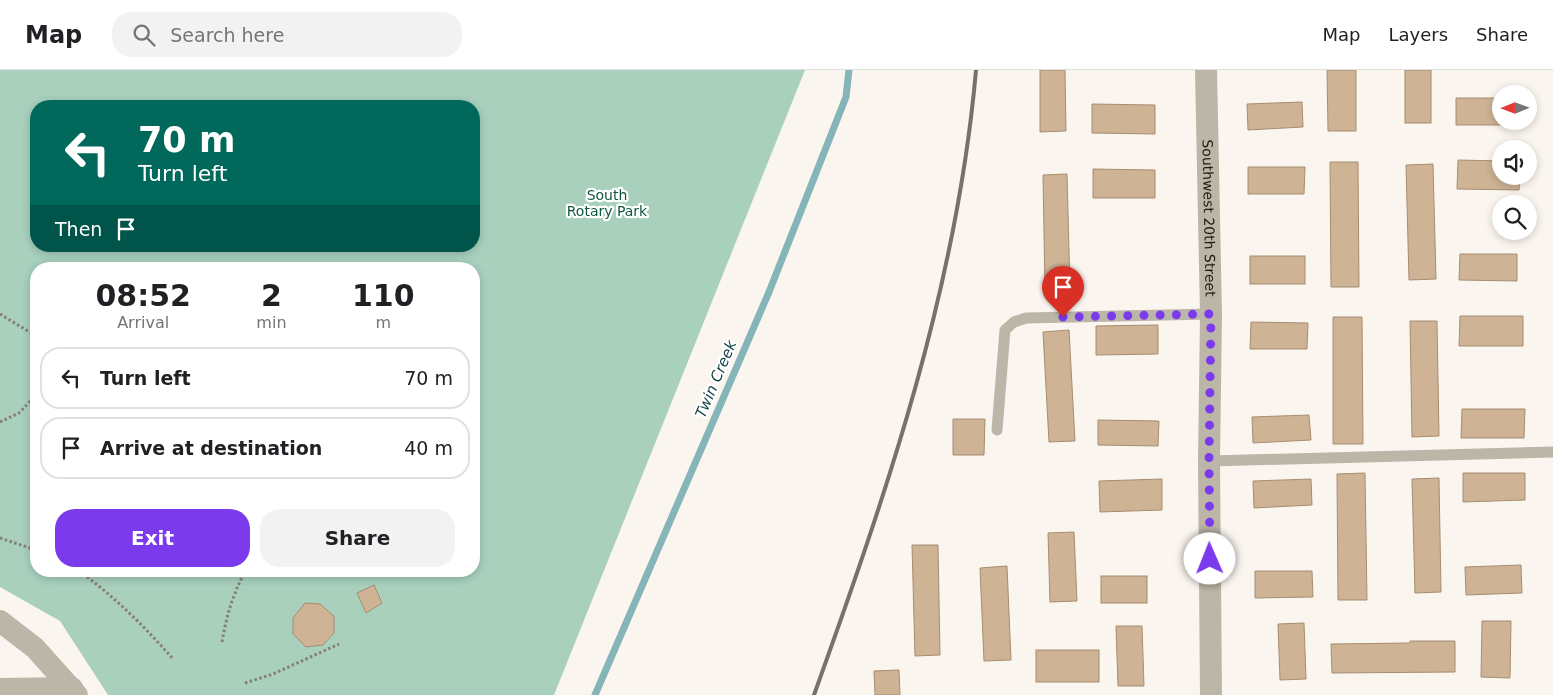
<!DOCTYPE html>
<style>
:root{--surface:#fff;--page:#f2f2f2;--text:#202124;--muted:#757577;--line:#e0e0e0;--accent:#7c3aed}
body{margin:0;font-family:"DejaVu Sans",sans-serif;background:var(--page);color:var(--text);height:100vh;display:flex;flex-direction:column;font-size:19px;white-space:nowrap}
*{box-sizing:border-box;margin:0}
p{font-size:16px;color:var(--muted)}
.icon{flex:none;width:28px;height:28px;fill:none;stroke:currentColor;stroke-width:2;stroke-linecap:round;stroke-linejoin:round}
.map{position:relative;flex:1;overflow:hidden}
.panel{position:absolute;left:30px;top:192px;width:450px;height:315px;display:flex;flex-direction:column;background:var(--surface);border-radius:20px;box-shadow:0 2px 8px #0003}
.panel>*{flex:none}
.banner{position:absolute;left:30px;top:30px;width:450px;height:152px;border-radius:20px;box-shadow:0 2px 8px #0003;background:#00695c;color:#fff;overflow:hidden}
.needle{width:32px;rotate:269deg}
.controls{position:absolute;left:1492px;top:15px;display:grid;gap:10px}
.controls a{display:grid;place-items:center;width:45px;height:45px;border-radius:50%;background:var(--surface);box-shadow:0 2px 8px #0003;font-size:25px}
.pin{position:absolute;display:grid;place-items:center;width:42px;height:42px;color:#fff;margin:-51px -21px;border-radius:50% 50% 50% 0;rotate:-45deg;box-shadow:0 0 5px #0007}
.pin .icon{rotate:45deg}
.me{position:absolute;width:55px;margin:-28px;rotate:359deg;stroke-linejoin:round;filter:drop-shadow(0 0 4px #0008)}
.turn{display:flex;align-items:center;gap:18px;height:105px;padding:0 25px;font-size:22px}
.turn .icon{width:65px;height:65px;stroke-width:2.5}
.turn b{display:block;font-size:35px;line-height:42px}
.then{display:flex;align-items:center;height:48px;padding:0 25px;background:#0003;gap:10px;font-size:19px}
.eta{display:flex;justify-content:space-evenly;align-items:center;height:85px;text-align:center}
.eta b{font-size:30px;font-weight:700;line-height:35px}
.primary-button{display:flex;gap:10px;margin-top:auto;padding:10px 25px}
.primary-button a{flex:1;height:58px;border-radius:20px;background:var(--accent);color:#fff;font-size:20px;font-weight:700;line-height:58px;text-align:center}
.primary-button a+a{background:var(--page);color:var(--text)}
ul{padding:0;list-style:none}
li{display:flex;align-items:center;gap:15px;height:62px;margin:0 10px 8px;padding:0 15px;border:2px solid var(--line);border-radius:20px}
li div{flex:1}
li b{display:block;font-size:19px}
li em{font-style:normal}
header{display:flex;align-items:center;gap:30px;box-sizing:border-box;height:70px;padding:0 25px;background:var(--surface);border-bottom:1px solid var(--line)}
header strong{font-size:24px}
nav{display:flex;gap:28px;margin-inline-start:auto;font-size:18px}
.search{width:350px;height:45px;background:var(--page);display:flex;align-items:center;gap:12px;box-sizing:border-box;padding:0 18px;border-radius:20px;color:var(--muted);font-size:19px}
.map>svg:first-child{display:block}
</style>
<header>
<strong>Map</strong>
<div class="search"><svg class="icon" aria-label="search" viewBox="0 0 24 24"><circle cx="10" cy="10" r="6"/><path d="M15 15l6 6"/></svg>Search here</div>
<nav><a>Map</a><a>Layers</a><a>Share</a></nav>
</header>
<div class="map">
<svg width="1553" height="625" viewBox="0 0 1553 625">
<rect width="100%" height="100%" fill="#fbf5ef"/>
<path fill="#a8d0bd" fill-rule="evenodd" d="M0,0h805l-251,625h-446l-48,-74 -60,-34zM36,36h438v140h-438zM36,199h438v302h-438z"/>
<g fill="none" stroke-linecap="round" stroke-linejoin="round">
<polyline stroke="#85b5b9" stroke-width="7" points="595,625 769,222 846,27 849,0"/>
</g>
<g fill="#ceb395" stroke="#a68d71">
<polygon points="1040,0 1065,0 1066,61 1040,62"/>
<polygon points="1327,0 1356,0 1356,61 1328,61"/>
<rect x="1405" y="0" width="26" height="53"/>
<polygon points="1456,28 1501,28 1501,51 1516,51 1516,55 1456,55"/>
<polygon points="1302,32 1303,57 1248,60 1247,34"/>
<polygon points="1092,34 1155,35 1155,64 1092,63"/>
<polygon points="1458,90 1501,91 1501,106 1520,106 1519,120 1457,119"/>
<polygon points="1330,92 1358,92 1359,217 1331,217"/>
<polygon points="1433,94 1436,209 1409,210 1406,95"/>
<polygon points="1248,97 1305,97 1304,124 1248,124"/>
<polygon points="1093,99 1155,100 1155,128 1093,128"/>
<polygon points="1067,104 1070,219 1045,220 1043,105"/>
<polygon points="1460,184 1517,184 1517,211 1459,210"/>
<rect x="1250" y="186" width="55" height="28"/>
<polygon points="1460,246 1523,246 1523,276 1459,276"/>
<polygon points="1333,247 1362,247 1363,374 1333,374"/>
<polygon points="1410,251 1437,251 1439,366 1412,367"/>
<polygon points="1251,252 1308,253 1307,279 1250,279"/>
<polygon points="1158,255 1158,284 1096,285 1096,256"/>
<polygon points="1069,260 1075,371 1049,372 1043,262"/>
<polygon points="1462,339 1525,339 1524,368 1461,368"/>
<polygon points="1309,345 1311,370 1253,373 1252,347"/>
<polygon points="953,349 985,349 984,385 953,385"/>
<polygon points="1098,350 1159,351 1158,376 1098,375"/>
<polygon points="1365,403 1367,530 1338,530 1337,404"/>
<polygon points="1463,403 1525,403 1525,430 1463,432"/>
<polygon points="1439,408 1441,522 1415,523 1412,409"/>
<polygon points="1162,409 1162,440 1100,442 1099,411"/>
<polygon points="1311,409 1312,435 1254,438 1253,411"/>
<polygon points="1074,462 1077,531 1050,532 1048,463"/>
<polygon points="912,475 938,475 940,585 915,586"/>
<polygon points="1521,495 1522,523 1466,525 1465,497"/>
<polygon points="1007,496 1011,590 984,591 980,498"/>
<polygon points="1255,501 1312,501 1313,527 1255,528"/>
<rect x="1101" y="506" width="46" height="27"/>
<polygon points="374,515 382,533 366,543 357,523"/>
<polygon points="305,533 320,534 334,546 334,563 323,575 306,577 293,564 293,548"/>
<polygon points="1482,551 1511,551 1510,608 1481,607"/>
<polygon points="1304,553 1306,609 1280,610 1278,554"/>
<polygon points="1116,556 1142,556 1144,616 1118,616"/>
<polygon points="1410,571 1455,571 1455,602 1332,603 1331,574 1410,573"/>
<rect x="1036" y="580" width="63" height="32"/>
<polygon points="899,600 900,625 875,625 874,601"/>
</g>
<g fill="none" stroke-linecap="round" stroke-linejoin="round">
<g stroke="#877e76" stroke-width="3" stroke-dasharray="2.5 2.5" stroke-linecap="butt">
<polyline points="0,244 36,266"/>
<polyline points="34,266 36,273"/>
<polyline points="0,352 19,343 36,325"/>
<polyline points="0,468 36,480"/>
<path d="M79,501c35,25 66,56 94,88"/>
<path d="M222,572c5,-28 10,-45 23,-71"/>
<polyline points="245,613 273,604 339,574"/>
</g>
<g stroke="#bbb6a7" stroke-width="11">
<polyline points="997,360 1005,260 1014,252 1026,248 1211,244"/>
<polyline points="1209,391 1553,382"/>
</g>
<g stroke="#bbb6a7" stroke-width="22">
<path id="s1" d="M1206,0l5,244 -2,147 2,234"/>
<polyline points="0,551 35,578 77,625"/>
<polyline points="0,619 72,618"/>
</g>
<path stroke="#797168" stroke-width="4" d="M814,625c73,-203 143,-408 162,-625"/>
</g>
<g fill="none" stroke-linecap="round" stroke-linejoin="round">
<polyline stroke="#7c3aed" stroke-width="9" stroke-dasharray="0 16.2" points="1063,247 1211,244 1209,392 1210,489"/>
</g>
<g text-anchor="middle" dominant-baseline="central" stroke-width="4.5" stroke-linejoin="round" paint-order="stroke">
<g font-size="14" fill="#0e583e" stroke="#fff">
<text x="607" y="125">South<tspan x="607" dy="16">Rotary Park</tspan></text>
</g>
<g font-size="14" fill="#23190e" stroke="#fff">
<text stroke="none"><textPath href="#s1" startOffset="148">Southwest 20th Street</textPath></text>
</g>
<g font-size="15" font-style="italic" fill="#113f42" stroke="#fff">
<text transform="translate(716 309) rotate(-67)">Twin Creek</text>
</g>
</g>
</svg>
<div class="controls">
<a><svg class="needle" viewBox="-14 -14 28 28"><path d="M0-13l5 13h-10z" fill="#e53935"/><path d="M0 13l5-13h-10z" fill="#757577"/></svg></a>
<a><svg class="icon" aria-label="sound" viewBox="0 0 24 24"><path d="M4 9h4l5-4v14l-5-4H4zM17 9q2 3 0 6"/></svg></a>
<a><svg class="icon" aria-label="search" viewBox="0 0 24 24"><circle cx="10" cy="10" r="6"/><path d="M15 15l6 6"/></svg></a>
</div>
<div class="pin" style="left:1063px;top:247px;background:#d93025"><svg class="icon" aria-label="arrive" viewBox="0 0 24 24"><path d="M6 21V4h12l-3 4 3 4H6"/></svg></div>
<svg class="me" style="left:1210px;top:489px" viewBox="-20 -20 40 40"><circle r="19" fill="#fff"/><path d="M0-13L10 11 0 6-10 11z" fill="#7c3aed"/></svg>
<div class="banner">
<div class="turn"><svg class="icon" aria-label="left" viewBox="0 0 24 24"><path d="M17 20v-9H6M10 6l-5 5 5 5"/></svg><div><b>70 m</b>Turn left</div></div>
<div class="then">Then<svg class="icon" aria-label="arrive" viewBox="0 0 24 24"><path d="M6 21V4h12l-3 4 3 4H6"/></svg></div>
</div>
<section class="panel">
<div class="eta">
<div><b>08:52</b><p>Arrival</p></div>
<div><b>2</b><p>min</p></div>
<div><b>110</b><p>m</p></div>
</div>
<ul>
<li><svg class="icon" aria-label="left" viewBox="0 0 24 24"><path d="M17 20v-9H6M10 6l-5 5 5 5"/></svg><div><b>Turn left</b></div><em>70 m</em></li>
<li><svg class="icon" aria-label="arrive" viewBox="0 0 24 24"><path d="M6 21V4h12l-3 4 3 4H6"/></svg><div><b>Arrive at destination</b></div><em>40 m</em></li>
</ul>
<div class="primary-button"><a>Exit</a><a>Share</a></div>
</section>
</div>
